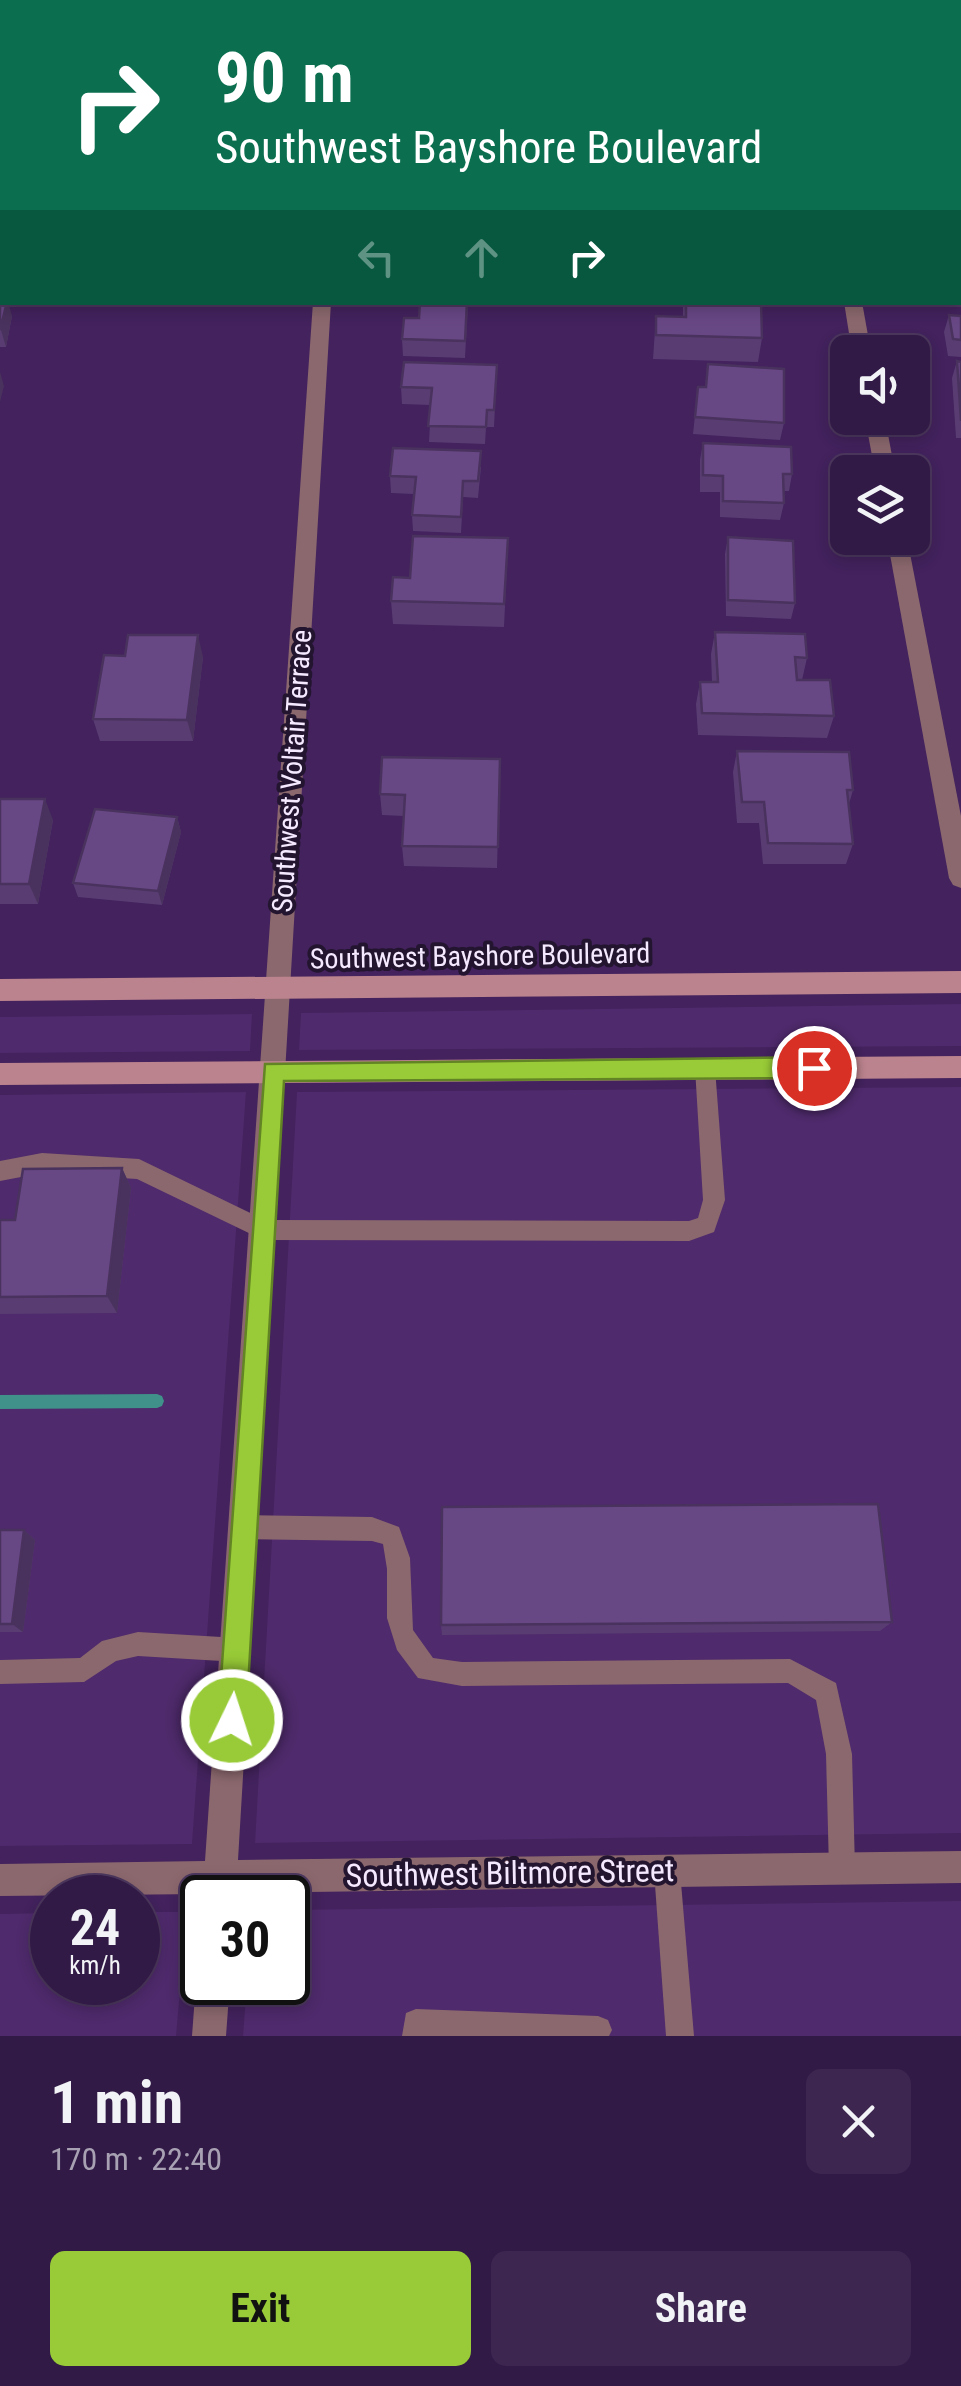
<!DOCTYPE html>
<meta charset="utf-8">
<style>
:root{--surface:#321a46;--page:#3d2751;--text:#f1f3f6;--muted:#a8a1b3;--line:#4d385f;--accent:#98cb37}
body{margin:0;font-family:"Roboto Condensed",sans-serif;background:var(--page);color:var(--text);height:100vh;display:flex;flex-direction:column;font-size:38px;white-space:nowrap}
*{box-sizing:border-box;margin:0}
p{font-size:32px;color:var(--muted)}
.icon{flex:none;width:55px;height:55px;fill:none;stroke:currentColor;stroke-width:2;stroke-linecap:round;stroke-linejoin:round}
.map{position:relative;height:2036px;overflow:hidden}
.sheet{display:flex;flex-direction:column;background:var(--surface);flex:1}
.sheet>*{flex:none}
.banner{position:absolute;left:0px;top:0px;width:962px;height:305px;box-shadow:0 5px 15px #0003,0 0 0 2px var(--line);background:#0b6e4f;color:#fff;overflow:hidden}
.tools{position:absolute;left:830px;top:335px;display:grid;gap:20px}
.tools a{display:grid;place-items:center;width:100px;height:100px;border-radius:15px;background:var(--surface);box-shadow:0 5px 15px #0003,0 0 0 2px var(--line);font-size:50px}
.speed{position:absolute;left:30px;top:1875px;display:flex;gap:20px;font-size:50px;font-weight:700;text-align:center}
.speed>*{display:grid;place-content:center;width:130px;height:130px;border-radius:50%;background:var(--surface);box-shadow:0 5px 15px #0003,0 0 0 2px var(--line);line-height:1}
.speed small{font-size:25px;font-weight:400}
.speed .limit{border:5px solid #111;border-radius:15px;background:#fff;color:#111}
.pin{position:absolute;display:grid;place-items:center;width:85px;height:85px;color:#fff;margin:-42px;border:5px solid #fff;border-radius:50%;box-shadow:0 2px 10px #0007}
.me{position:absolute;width:110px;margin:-55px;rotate:4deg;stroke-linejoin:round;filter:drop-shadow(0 0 8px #0008)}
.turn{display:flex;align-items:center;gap:35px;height:210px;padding:0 50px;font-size:45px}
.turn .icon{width:130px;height:130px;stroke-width:2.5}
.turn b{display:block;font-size:70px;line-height:85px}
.lanes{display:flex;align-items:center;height:95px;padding:0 50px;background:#0003;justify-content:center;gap:50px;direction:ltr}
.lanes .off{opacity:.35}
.round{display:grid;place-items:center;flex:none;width:105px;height:105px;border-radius:15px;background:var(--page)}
.summary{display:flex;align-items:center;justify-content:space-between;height:170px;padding:0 50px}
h1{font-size:60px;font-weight:700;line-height:75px}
.primary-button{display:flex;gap:20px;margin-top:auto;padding:20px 50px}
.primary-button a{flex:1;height:115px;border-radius:15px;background:var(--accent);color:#111;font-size:40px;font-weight:700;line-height:115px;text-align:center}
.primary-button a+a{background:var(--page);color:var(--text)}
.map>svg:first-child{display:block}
</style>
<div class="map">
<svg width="961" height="2036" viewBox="0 0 961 2036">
<rect width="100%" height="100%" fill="#43225d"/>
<g fill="#4f2a6c">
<polygon points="961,1004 961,1046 299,1050 301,1013"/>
<polygon points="252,1014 250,1051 0,1053 0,1017"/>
<polygon points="961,1087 961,1833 255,1843 297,1092"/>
<polygon points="246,1092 192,1844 0,1846 0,1095"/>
<polygon points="961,1901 961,2036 243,2036 247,1983 288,1982 288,1910"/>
<polygon points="138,1912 187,1912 176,2036 0,2036 0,1914 52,1913 52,1982 138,1982"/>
</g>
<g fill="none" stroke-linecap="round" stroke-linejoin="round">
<polygon fill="#40918a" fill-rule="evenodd" points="157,1394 162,1396 164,1401 162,1406 157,1408 0,1409 0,1395"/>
<g fill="#8b686e" fill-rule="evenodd">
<polygon points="705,1059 712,1062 715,1068 725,1200 714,1232 689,1241 263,1240 137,1179 42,1173 0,1181 0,1161 42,1153 139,1159 265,1220 689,1221 698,1218 703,1200 695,1068 698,1062"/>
<polygon points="245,1515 372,1517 399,1527 410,1558 413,1630 433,1658 462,1662 790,1659 836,1683 852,1754 855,1868 851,1877 842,1881 833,1877 829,1868 826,1754 816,1700 788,1683 462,1686 418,1678 397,1650 387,1618 387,1569 383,1544 372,1541 245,1539 237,1535 233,1527 237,1519"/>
<polygon points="138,1632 238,1638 247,1641 250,1650 247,1659 238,1662 138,1656 116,1661 84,1682 0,1684 0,1660 80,1658 102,1641"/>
<polygon points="667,1858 676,1862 680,1871 694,2036 666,2036 654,1871 658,1862"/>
<polygon points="416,2009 598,2016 608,2020 612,2030 609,2036 402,2036 406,2013"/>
</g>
<g fill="#8b686e" fill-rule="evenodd">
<rect x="333" y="0" width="16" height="2"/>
<polygon points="788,0 804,0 805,2 789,2"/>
<polygon points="313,302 331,302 238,1860 961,1851 961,1883 236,1893 235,1898 203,1898 203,1894 0,1896 0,1864 205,1861"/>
<polygon points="844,302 862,302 871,352 852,352"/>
<polygon points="865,418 885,418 895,472 875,472"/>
<polygon points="887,538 907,538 961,816 961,888 953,885 949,878"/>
<polygon points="201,1970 202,1982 230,1982 226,2036 192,2036 196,1982"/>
</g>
<g fill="#bb838d" fill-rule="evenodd">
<polygon points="961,971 961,993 0,1001 0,979"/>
<polygon points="961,1056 961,1078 0,1085 0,1063"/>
</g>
</g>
<g fill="#593d72">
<polygon points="13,0 98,0 97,2 14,2"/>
<rect x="178" y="0" width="86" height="2"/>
<rect x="650" y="0" width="75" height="2"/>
<rect x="0" y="48" width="2" height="36"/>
<rect x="0" y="110" width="2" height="36"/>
<rect x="960" y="143" width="1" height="137"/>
<rect x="0" y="148" width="2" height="67"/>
<rect x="0" y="217" width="2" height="70"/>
<polygon points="0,299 12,316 6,347 0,347"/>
<polygon points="420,302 468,302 465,358 403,356 402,339 419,318"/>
<polygon points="683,302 761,302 762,338 758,362 653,359 656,316 683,317"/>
<polygon points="949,315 961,316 961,357 948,356 944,332"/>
<polygon points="957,361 961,362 961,438 956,438 952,378"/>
<polygon points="708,364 784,423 780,440 693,434 698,387 705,387"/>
<polygon points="497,365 494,427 486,427 485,444 429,442 431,405 402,404 401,387"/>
<polygon points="703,443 792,474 789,491 784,491 784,503 780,520 720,517 720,492 700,492 700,460"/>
<polygon points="481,467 478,498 463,497 461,533 413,531 412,515 414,494 391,493 390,476"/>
<polygon points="728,537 795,603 791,619 726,616 725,554"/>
<polygon points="507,561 504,627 393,624 391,601 410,578"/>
<polygon points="715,632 807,658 802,680 834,716 827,738 698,735 696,704 700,682 712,682 711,654"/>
<polygon points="203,657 193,741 100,741 93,719"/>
<polygon points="737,751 853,790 849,804 853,844 846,864 763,864 759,823 737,823 733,772"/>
<polygon points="500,759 497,868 404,866 402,846 404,816 382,815 380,794"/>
<polygon points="0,799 53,820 38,904 0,904"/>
<polygon points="177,817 181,832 162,905 78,897 73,883"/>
<polygon points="122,1168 131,1188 117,1313 0,1314 0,1220 15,1220"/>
<polygon points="0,1530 24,1530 35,1540 23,1632 0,1632"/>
<polygon points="892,1622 880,1631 442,1635 441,1625"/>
</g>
<g fill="#49325d">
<polygon points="7,302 8,302 12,316 6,347 1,330"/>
<polygon points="0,372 4,386 0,402"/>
<polygon points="198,635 203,657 193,741 187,720"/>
<polygon points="45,799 53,820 38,904 29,884"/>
<polygon points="177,817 181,832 162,905 158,891"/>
<polygon points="122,1168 131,1188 117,1313 107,1296"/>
<polygon points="24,1530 35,1540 23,1632 12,1624"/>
</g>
<g fill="#684785" stroke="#49325d" stroke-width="2.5">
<polygon points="31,0 89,0 89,2 30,2"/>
<polygon points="178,0 245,0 244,2 178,2"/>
<rect x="688" y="0" width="37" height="2"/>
<polygon points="862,0 906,0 906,2 863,2"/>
<rect x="0" y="48" width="2" height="18"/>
<rect x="0" y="110" width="2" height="19"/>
<rect x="960" y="143" width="1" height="48"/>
<polygon points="0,148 2,148 2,198 0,197"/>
<rect x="960" y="209" width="1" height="54"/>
<rect x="0" y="217" width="2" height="53"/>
<polygon points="0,299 2,299 2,302 7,302 0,330"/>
<polygon points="420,302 467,302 465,341 402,339 404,318 419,318"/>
<polygon points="686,302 761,302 762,338 656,335 656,316 686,317"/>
<polygon points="949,315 961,316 961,340 953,339"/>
<polygon points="957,361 961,362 961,421"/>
<polygon points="404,362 497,365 494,410 487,410 486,427 428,426 432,388 401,387"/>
<polygon points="708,364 784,369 784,423 695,417 698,387 706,387"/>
<polygon points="703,443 791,447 792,474 783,474 784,503 723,501 723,476 703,475"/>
<polygon points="393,448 481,451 478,481 463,481 461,517 412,515 416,477 390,476"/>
<polygon points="413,536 508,538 504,604 391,601 393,577 410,578"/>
<polygon points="728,537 793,541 795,603 728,600"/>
<polygon points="715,632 805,634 807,658 795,657 797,680 830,680 834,716 702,713 700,682 718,682"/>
<polygon points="128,635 198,635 187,720 93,719 104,655 125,656"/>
<polygon points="737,751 849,752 853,790 847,790 853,844 768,843 764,802 742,802"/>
<polygon points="382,757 500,759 498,847 402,846 405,795 380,794"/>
<polygon points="0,799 45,799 29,884 0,884"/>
<polygon points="95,809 177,817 158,891 73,883"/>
<polygon points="122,1168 107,1296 0,1297 0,1220 15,1220 23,1169"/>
<polygon points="878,1504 892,1622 441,1625 442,1507"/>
<polygon points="0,1530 24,1530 12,1624 0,1624"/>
</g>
<polygon fill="#98cb37" stroke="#638424" stroke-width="2.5" points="814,1057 823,1060 826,1068 823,1075 814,1078 284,1081 246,1720 242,1730 232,1734 222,1730 218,1720 265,1064"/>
<g text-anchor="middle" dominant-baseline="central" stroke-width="8" stroke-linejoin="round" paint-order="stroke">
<g font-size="28" fill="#f4e9ff" stroke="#23152f">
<text transform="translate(292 771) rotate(-86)">Southwest Voltair Terrace</text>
<text transform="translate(480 956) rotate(-1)">Southwest Bayshore Boulevard</text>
</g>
<g font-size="32" fill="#f4e9ff" stroke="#23152f">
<text transform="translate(510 1873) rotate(-1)">Southwest Biltmore Street</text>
</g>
</g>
</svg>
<div class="tools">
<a><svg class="icon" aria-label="sound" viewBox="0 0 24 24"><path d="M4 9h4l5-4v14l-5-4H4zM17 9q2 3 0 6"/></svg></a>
<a><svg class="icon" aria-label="layers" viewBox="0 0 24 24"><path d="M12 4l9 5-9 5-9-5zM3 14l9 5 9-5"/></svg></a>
</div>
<div class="speed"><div>24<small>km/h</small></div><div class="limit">30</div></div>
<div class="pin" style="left:814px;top:1068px;background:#d93025"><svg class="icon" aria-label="arrive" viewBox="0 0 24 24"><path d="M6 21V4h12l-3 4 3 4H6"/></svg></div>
<svg class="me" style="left:232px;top:1720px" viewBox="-20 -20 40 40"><circle r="17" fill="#98cb37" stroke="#fff" stroke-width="3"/><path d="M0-11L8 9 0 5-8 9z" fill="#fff"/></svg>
<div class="banner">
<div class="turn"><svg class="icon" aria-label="right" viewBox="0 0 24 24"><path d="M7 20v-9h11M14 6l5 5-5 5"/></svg><div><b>90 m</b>Southwest Bayshore Boulevard</div></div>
<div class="lanes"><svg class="icon off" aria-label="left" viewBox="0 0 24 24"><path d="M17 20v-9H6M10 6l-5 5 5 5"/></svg><svg class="icon off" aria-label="ahead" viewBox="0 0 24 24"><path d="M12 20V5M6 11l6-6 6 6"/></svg><svg class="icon" aria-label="right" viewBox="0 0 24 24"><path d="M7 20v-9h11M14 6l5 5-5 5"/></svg></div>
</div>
</div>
<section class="sheet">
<div class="summary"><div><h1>1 min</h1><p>170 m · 22:40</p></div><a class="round"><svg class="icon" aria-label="close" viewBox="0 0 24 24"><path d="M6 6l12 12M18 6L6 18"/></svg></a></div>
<div class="primary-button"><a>Exit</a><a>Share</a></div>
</section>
